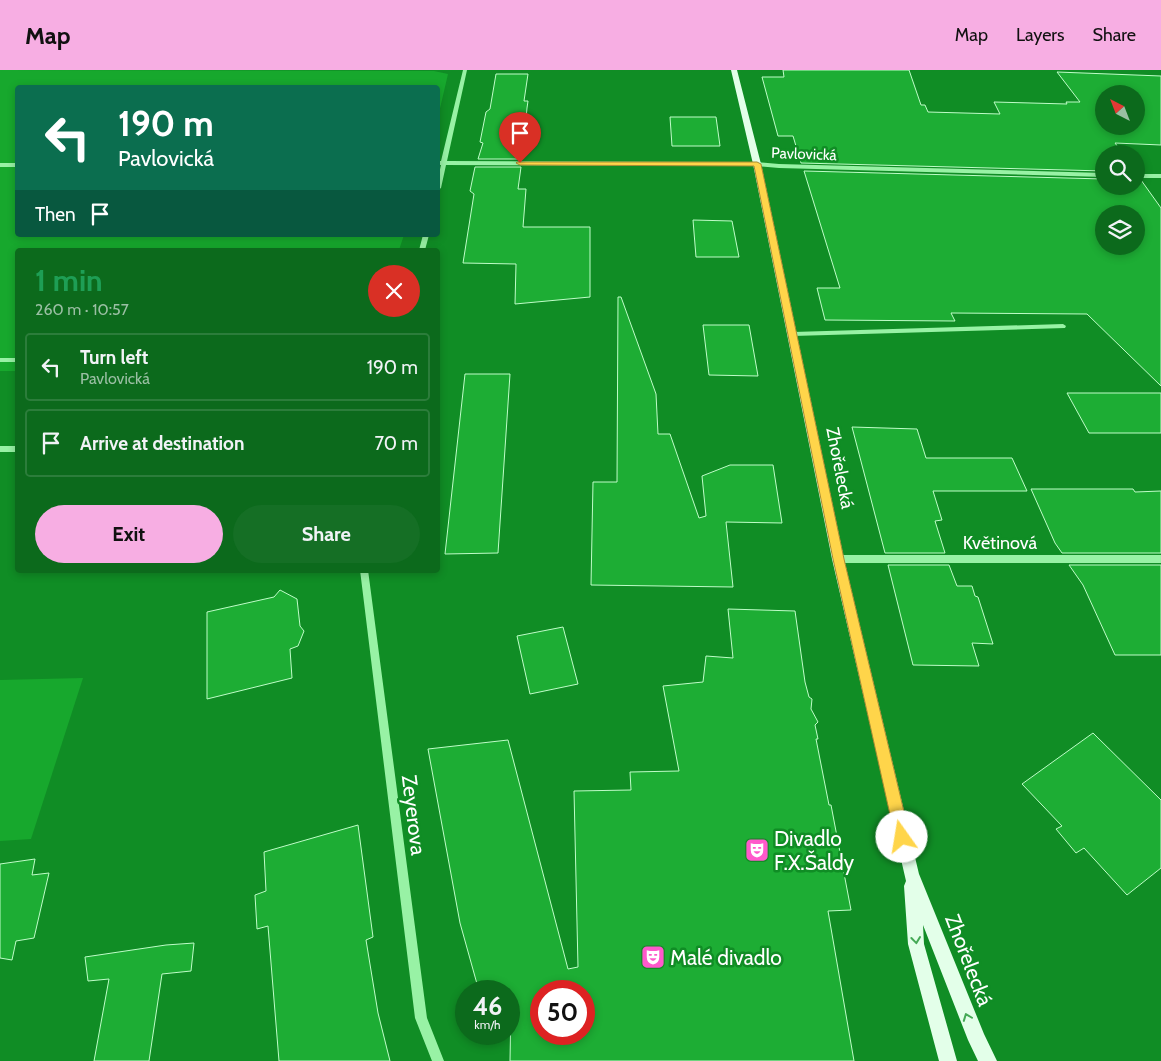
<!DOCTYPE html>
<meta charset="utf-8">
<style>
:root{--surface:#0c6a1c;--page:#156f25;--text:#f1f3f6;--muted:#9abfa3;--line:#2c7d3b;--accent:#f7aee3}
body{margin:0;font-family:Cabin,sans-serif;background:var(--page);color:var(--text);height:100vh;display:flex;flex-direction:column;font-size:19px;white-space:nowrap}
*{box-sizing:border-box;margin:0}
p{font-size:16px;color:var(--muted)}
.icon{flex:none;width:28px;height:28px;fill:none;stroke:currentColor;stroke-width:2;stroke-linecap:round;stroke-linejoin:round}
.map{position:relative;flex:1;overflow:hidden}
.sheet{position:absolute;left:15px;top:178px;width:425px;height:325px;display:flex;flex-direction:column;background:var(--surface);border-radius:5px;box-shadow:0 2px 8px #0003}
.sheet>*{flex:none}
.banner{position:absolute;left:15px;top:15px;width:425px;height:152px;border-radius:5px;box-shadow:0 2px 8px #0003;background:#0b6e4f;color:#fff;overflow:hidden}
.needle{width:32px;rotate:318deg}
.tools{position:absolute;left:1095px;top:15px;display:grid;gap:10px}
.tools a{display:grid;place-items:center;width:50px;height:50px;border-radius:50%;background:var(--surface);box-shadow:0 2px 8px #0003;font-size:25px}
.speed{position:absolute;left:455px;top:910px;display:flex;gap:10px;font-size:25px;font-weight:700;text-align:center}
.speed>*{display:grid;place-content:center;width:65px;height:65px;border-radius:50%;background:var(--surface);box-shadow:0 2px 8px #0003;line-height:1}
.speed small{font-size:12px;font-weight:400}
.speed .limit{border:8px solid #d22;background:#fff;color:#111}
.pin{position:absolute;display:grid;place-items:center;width:42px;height:42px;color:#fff;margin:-51px -21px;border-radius:50% 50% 50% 0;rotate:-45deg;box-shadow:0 0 5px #0007}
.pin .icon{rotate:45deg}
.me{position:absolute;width:55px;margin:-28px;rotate:347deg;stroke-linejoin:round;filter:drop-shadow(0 0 4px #0008)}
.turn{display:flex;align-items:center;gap:18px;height:105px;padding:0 20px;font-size:22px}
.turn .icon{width:65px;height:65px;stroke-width:2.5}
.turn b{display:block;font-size:35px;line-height:42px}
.then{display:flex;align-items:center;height:48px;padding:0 20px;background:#0003;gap:10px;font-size:19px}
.round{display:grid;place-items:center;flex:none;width:52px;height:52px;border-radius:26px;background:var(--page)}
.summary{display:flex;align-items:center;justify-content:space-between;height:85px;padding:0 20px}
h1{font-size:30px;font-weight:800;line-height:38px;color:#1e9e55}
.primary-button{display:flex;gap:10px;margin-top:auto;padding:10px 20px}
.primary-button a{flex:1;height:58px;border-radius:30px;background:var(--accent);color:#111;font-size:20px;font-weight:800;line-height:58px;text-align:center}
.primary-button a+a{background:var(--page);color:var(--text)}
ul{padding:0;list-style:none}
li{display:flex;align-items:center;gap:15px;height:68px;margin:0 10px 8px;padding:0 10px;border:2px solid var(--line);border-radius:5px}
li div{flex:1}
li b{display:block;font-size:19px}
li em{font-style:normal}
header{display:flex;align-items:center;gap:30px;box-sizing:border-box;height:70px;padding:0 25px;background:var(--accent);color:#111}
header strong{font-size:24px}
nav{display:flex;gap:28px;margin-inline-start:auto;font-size:18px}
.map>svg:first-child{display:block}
</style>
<header>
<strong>Map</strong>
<nav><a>Map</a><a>Layers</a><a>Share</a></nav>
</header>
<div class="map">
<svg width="1161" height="991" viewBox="0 0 1161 991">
<rect width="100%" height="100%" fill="#108d25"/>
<g fill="#17a82d">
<polygon points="0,0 434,1 448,4 438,47 438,18 18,18 18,165 404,165 399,180 18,180 17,301 0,301"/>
<polygon points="83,608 31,769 0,771 0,610"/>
</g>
<g fill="#1dad34" stroke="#bffdc8" fill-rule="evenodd">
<path d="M783,0h126l12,35h4l3,7 72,2 -6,-12 73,2 -1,-2h14l-23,-30 104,4v69l-46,-2 8,11h-19v17l-303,-8 -8,-27h-15l-16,-59h22zM1104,24h32v32h-32z"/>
<polygon points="496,4 528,4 524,31 528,31 527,38 522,89 478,89 483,73 480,72 486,42 490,39"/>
<polygon points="670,47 716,47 720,76 672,76"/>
<polygon points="475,97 521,97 518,119 526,119 523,157 590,157 590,227 515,234 516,194 463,193 474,124 470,121"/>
<path d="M804,101l300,8v7h32v-6h5l20,28v178l-74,-72 -136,-1 4,8 -130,-1 -8,-32h23zM1104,144h32v32h-32z"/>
<polygon points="693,150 732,151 739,187 696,187"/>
<polygon points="618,227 621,227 656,324 658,364 670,364 699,448 706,446 702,406 730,395 773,395 782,453 726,452 733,517 591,515 593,412 617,412"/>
<polygon points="703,255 749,255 758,306 709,305"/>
<polygon points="465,304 510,304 498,483 445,484"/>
<polygon points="1067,323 1161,323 1161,363 1089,363"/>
<polygon points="852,357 917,359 926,388 1012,388 1027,421 933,421 942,450 935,451 945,483 885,483"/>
<polygon points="1031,419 1133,419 1135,422 1161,421 1161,483 1062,483 1055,473"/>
<polygon points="888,495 949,495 957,516 972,516 975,526 978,527 993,574 972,573 979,596 913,595"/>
<polygon points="1069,495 1161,495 1161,585 1115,585 1083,515"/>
<polygon points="280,520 297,529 300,556 304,561 298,576 290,579 292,608 207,629 207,542 274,527"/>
<path d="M728,539l67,2 10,71 4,15 3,2 -1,10 7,13 -3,3 3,14h-2l13,66h2l20,105 -23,1 26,150h-344l1,-56h-2v-14h-30l-19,-68 -32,-174 80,-9 60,229 10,-2 -4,-176 57,-1 -1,-18 49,-1 -16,-85 40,-4 3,-26 27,2zM541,921h43v43h-43z"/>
<polygon points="563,557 578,614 530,624 517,566"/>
<polygon points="1093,663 1161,730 1161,798 1127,825 1084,778 1076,783 1056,759 1062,756 1022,714"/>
<polygon points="358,755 373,867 366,870 378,943 390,991 279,991 268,856 257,859 255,825 266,821 264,782"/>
<polygon points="35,789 32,805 49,803 34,868 16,871 12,890 0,888 0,794"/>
<polygon points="194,873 191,901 162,904 149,991 94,991 109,909 88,911 85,887 166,875"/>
</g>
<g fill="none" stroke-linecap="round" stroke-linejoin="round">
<g fill="#98f2a5" fill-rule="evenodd">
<polygon points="463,0 467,0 447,91 757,92 779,94 1104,103 1104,107 779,98 757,96 446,95 441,118 438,120 438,108 441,95 438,95 438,91 441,91"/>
<rect x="0" y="93" width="18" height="4"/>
<rect x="1136" y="104" width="25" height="4"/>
<polygon points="423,165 429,165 425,180 419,180"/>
<polygon points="1063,254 1066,256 1065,258 793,266 790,264 793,262"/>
<rect x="0" y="288" width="18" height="4"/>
<rect x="0" y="376" width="18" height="6"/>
<polygon points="838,485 1161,485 1161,493 838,493 835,492 834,489 835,486"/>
<polygon points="360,500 368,500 427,948 444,991 432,991 415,948"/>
</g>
<polygon fill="#e3ffe9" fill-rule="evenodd" points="731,0 737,0 761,94 844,489 919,804 984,964 997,991 978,991 968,970 923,855 924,874 957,991 939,991 908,874 904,816 906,811 832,489 753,94"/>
</g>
<defs><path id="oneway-chevron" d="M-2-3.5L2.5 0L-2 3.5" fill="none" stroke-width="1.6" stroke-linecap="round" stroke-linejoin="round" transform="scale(1.25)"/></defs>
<g stroke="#45aa56">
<use href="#oneway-chevron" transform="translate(916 870) rotate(83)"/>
<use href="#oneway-chevron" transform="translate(967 947) rotate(-111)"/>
</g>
<polygon fill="#ffd54a" stroke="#a68a30" points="517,92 757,92 761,94 844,489 910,767 908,772 902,774 897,772 895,767 833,489 754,96 520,95 516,93"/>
<defs>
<g id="theatre-square" transform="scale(1.25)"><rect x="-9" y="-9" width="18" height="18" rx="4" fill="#ff59cb" stroke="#108d25"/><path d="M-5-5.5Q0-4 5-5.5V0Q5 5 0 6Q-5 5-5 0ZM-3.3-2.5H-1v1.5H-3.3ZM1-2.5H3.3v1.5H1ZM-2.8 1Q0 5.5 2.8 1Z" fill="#fff"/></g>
</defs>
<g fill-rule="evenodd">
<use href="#theatre-square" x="757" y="780"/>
<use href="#theatre-square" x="653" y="887"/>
</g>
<g text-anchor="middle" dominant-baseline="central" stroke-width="5" stroke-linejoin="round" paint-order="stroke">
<g font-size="15" fill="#fff" stroke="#108d25">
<text transform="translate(804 84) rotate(2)">Pavlovická</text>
</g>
<g font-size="18" fill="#fff" stroke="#108d25">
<text transform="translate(840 398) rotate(79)">Zhořelecká</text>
<text x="1000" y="473">Květinová</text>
</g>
<g font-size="21" fill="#fff" stroke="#108d25">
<text transform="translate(414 745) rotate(83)">Zeyerova</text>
<text transform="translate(969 890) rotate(69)">Zhořelecká</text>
</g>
<g font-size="21" fill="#fff" stroke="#108d25" text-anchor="start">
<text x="774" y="768">Divadlo<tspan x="774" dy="24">F.X.Šaldy</tspan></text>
<text x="670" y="887">Malé divadlo</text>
</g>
</g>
</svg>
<div class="tools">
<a><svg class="needle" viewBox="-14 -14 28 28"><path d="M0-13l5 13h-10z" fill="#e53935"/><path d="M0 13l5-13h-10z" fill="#9abfa3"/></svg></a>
<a><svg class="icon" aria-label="search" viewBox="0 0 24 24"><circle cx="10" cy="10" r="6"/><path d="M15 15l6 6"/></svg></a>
<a><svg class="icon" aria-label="layers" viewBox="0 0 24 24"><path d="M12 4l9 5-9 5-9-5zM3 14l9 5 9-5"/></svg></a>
</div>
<div class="speed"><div>46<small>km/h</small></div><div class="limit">50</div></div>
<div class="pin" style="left:520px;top:93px;background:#d93025"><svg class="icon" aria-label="arrive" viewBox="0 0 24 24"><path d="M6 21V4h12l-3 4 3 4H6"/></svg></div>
<svg class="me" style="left:902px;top:767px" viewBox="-20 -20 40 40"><circle r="19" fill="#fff"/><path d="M0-13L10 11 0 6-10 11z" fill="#ffd54a"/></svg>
<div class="banner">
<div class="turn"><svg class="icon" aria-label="left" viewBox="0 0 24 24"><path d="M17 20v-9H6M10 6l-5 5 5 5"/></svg><div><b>190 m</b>Pavlovická</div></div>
<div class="then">Then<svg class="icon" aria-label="arrive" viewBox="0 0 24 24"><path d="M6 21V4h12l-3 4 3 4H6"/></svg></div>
</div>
<section class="sheet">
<div class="summary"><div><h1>1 min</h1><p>260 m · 10:57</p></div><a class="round" style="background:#d93025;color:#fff"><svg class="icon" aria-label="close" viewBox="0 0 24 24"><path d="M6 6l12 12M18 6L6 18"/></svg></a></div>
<ul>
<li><svg class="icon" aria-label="left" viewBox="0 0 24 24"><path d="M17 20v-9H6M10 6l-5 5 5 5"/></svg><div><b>Turn left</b><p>Pavlovická</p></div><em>190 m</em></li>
<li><svg class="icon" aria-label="arrive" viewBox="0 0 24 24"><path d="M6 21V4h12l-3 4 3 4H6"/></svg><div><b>Arrive at destination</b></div><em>70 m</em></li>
</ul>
<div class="primary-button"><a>Exit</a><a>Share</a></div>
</section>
</div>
